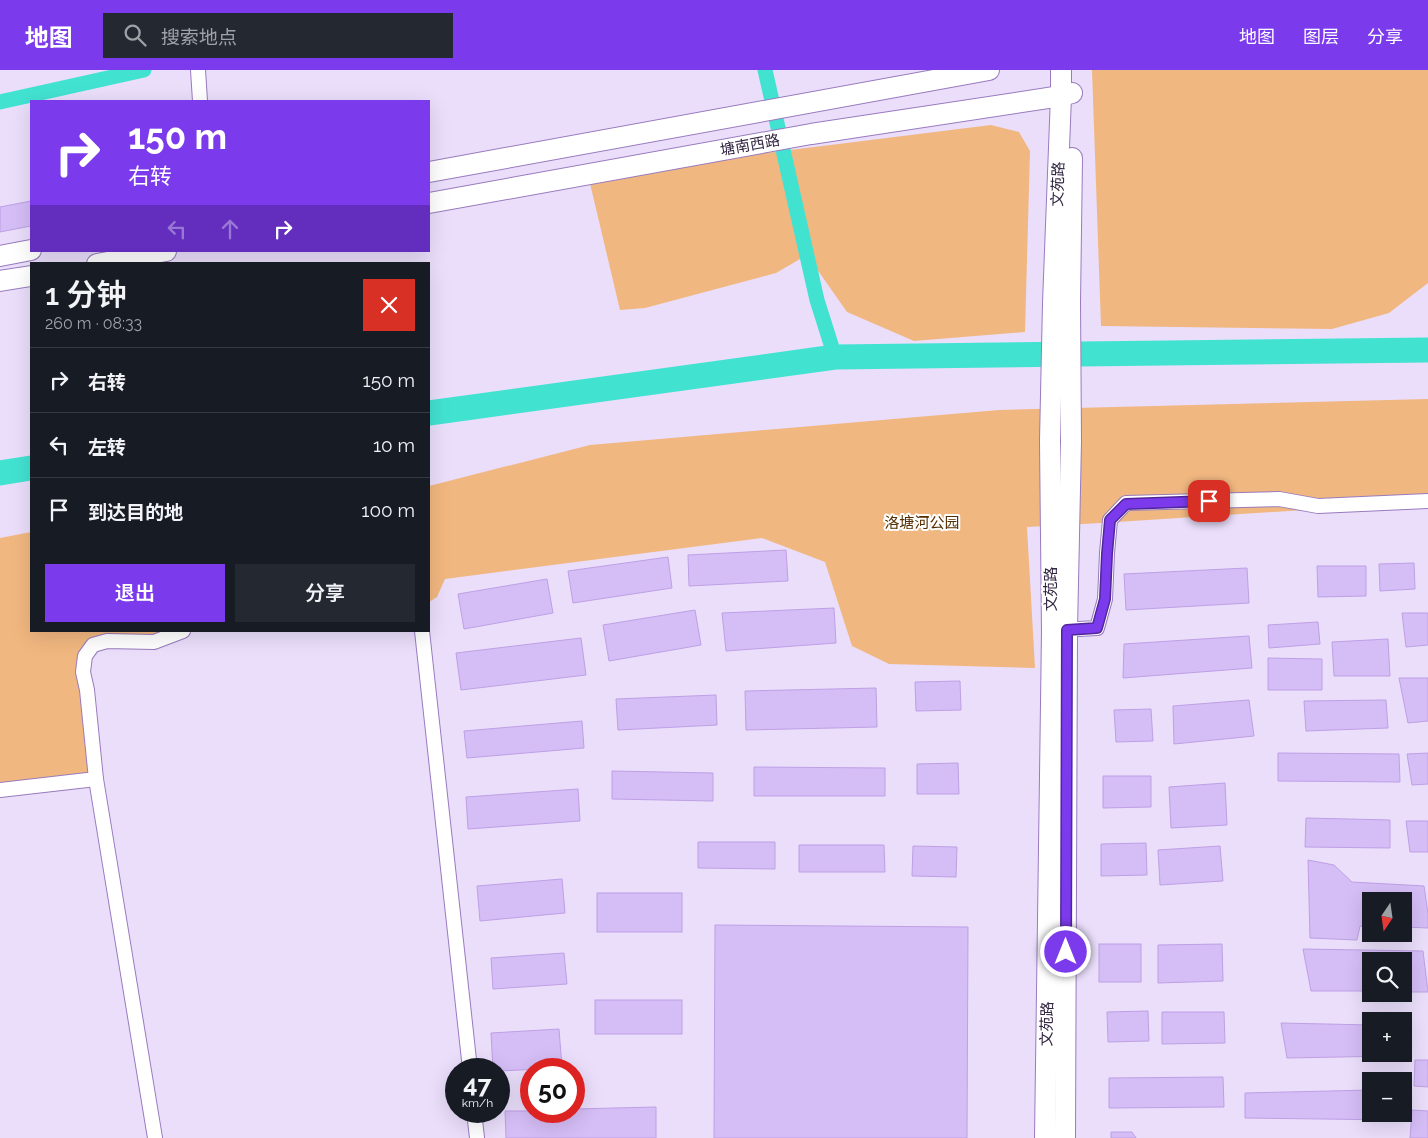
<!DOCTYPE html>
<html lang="zh">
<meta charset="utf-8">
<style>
:root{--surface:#171b24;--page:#242831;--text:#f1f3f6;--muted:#9ea1a6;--line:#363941;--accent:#7c3aed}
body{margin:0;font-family:Raleway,"Noto Sans SC",sans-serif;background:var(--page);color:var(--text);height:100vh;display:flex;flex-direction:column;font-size:19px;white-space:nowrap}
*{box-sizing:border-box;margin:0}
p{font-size:16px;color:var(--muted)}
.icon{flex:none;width:28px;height:28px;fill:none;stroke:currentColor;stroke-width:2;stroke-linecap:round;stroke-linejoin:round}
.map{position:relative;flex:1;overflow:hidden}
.side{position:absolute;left:30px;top:192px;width:400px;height:370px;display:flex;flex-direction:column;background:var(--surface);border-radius:0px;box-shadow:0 5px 20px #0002}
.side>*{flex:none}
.banner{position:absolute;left:30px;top:30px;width:400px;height:152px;border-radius:0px;box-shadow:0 5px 20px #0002;background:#7c3aed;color:#fff;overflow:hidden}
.needle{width:32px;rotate:193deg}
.controls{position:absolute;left:1362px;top:822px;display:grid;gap:10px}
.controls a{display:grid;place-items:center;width:50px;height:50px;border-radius:0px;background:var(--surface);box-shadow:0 5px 20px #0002;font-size:25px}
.speed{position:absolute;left:445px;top:988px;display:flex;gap:10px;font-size:25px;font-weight:700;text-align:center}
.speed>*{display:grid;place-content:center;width:65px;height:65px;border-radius:50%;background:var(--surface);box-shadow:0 5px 20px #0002;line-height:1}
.speed small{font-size:12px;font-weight:400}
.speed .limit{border:8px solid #d22;background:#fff;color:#111}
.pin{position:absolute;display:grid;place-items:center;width:42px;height:42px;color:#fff;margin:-21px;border-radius:10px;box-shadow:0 2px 8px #0006}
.me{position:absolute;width:55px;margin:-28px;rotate:0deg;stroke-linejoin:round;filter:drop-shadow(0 0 4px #0008)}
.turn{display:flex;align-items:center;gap:18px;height:105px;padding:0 15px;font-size:22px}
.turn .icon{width:65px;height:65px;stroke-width:2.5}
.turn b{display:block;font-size:35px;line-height:42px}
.lanes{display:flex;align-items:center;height:48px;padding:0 15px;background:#0003;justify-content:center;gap:25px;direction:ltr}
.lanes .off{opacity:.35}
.round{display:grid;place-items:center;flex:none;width:52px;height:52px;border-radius:0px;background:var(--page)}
.headline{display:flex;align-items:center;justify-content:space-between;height:85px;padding:0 15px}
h1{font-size:30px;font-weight:600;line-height:38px}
.action{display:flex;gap:10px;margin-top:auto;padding:10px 15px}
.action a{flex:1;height:58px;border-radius:0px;background:var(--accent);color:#fff;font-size:20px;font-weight:600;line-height:58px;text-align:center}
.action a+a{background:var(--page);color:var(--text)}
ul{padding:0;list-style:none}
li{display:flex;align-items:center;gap:15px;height:65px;padding:0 15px;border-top:1px solid var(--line)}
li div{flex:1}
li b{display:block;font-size:19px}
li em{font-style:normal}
header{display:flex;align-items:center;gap:30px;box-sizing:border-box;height:70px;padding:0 25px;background:var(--accent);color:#fff}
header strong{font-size:24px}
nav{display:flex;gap:28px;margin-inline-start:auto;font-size:18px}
.search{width:350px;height:45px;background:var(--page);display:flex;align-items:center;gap:12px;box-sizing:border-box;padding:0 18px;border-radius:0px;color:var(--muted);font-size:19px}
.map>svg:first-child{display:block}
</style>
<header>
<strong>地图</strong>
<div class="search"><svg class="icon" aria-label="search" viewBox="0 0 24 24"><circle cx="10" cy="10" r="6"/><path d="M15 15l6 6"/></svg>搜索地点</div>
<nav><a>地图</a><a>图层</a><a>分享</a></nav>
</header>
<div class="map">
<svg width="1428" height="1068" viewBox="0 0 1428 1068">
<rect width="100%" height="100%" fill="#eadefb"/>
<g fill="#f1b780">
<polygon points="1092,0 1428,0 1428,213 1389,243 1332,259 1101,256"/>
<polygon points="991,55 1019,62 1030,81 1025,262 914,271 847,242 807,185 776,203 645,238 620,240 588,105"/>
<polygon points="1428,329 1428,432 1101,453 1027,457 1035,598 889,594 852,576 825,492 762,468 445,509 437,527 429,532 429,416 590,375 999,340"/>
<polygon points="31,462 31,561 183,561 154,572 107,571 85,586 96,709 0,720 0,468"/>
</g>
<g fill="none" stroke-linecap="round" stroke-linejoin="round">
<g stroke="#42e2d1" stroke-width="15">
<polyline points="765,0 817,230 835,287"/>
<polyline points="0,32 144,0"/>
</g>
<g stroke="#42e2d1" stroke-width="25">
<polyline points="429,343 835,287 1428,280"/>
<polyline points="0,403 31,398"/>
</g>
</g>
<g fill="#d5bdf6" stroke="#bea0e5">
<polygon points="31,131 31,156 0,162 0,137"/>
<polygon points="786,480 788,511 689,516 688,485"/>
<polygon points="668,487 672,518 573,533 568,501"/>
<polygon points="1414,493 1415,519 1380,521 1379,494"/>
<polygon points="1317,496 1366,496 1366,526 1318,527"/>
<polygon points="1247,498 1249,533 1126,540 1124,504"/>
<polygon points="547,509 553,543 464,559 458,524"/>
<polygon points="834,538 836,573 726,581 722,543"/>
<polygon points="695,540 701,575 609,591 603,555"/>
<polygon points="1402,543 1428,543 1428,575 1406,577"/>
<polygon points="1318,552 1320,574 1269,578 1268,555"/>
<polygon points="1249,566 1252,598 1123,608 1124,574"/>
<polygon points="581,568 586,605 461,620 456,583"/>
<polygon points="1388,569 1390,606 1334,606 1332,572"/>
<polygon points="1268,588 1322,589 1322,620 1268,620"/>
<polygon points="1399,608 1428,608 1428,651 1408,653"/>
<polygon points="960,611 961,640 916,641 915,612"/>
<polygon points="876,618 877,657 746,660 745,621"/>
<polygon points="716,625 717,655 618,660 616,629"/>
<polygon points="1249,630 1254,666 1174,674 1173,636"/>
<polygon points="1386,630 1388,658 1306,661 1304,631"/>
<polygon points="1151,639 1153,671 1116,672 1114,640"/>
<polygon points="582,651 584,678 467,688 464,661"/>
<polygon points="1278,683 1399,684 1400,712 1278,711"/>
<polygon points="1428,683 1428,714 1412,715 1407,684"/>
<polygon points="958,693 959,724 917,724 917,694"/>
<polygon points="754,697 885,698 885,726 754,726"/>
<polygon points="612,701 713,703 713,731 612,729"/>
<polygon points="1103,706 1151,706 1151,737 1103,738"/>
<polygon points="1225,713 1227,755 1171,758 1169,717"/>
<polygon points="578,719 580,751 468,759 466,727"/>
<polygon points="1306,748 1390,750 1390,778 1305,777"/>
<polygon points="1406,751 1428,751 1428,782 1410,782"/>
<polygon points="698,772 775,772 775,799 698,798"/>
<polygon points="1146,773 1147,805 1101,806 1101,774"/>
<polygon points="799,775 884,775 885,802 799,802"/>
<polygon points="913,776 957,777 956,807 912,806"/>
<polygon points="1220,776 1223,811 1160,815 1158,780"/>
<polygon points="1308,790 1334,795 1352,812 1424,816 1428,844 1428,858 1404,857 1404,831 1371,831 1371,857 1360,856 1357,870 1310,868"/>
<polygon points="562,809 565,843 480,851 477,816"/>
<rect x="597" y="823" width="85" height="39"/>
<polygon points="715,855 968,857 967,1068 714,1068"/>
<rect x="1099" y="874" width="42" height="38"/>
<polygon points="1222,874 1223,911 1158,913 1158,875"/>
<polygon points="1303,879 1423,881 1428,922 1404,922 1404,891 1371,891 1371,921 1311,921"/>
<polygon points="564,883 567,914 493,919 491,888"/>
<rect x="595" y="930" width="87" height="34"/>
<polygon points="1148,941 1149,971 1108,972 1107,942"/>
<polygon points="1162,942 1224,942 1225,973 1162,974"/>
<polygon points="1281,953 1371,955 1371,984 1392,984 1392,986 1287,988"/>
<polygon points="559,959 562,998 499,1001 499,999 493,999 491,963"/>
<polygon points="1415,990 1428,990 1428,1017 1414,1016"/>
<polygon points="1223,1007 1224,1037 1109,1038 1109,1008"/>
<polygon points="1371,1020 1371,1044 1397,1044 1397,1050 1245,1048 1245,1023"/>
<polygon points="656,1037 656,1068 506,1068 505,1041 574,1041 574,1039"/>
<polygon points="1412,1040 1428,1041 1428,1068 1410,1068"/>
<polygon points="1111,1062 1132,1062 1136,1068 1111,1068"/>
</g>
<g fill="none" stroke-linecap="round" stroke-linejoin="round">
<g stroke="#997bbe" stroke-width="16">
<g id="minor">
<polyline points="198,0 200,31"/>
<polyline points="1060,560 1097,558 1105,529 1107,483 1110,450 1126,433 1279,429 1318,436 1428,431"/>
<polyline points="422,561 470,999"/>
<polyline points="0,720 96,709"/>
<polyline points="474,1041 477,1068"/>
<polyline points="155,1068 96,709 87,620 83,602 85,586 93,575 107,571 154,572 183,561"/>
</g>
</g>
<g stroke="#997bbe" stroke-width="22">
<g id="secondary">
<polyline points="429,102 989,0"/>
<polyline points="429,133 811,64 1061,26 1072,23"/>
<polyline points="0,186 31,180"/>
<polyline points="97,194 166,181"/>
<polyline points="0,211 31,206"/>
<polyline points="1045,1068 1052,561 1050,371 1053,233 1061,26 1061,0"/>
<polyline points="1065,1068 1067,560 1071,371 1070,232 1072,88"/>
</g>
</g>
<use href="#minor" stroke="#fff" stroke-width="14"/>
<use href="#secondary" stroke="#fff" stroke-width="20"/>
</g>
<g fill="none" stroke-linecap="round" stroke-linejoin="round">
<g stroke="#51269a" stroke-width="12">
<polyline id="route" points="1066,882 1067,560 1097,558 1105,529 1107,484 1110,450 1126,434 1209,431"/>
</g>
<use href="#route" stroke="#7c3aed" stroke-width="9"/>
</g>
<g text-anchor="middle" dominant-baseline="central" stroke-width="4" stroke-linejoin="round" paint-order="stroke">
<g font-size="15" fill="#322641" stroke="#fff">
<text transform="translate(750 75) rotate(-10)">塘南西路</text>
<text transform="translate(1058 114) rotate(-88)">文苑路</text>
<text transform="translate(1051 519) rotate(-90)">文苑路</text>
<text transform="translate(1047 954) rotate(-89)">文苑路</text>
</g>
<g font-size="15" fill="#542e00" stroke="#fff">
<text x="922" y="453">洛塘河公园</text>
</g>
</g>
</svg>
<div class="controls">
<a><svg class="needle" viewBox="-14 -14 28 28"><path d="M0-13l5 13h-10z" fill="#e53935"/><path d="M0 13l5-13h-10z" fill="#9ea1a6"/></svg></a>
<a><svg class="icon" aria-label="search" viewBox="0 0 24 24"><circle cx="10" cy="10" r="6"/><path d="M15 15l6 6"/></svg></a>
<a>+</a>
<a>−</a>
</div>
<div class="speed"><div>47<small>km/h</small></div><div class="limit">50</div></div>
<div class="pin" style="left:1209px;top:431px;background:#d93025"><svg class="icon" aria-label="arrive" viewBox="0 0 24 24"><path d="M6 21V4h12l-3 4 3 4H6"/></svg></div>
<svg class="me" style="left:1066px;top:882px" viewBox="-20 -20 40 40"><circle r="17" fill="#7c3aed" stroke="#fff" stroke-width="3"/><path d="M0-11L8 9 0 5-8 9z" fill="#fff"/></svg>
<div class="banner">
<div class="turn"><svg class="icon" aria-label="right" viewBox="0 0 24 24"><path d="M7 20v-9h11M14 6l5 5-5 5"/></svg><div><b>150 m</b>右转</div></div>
<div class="lanes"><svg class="icon off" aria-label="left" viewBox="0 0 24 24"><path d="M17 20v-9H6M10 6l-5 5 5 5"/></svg><svg class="icon off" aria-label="ahead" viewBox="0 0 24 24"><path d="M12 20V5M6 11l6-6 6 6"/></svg><svg class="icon" aria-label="right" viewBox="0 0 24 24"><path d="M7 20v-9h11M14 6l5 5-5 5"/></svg></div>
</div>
<section class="side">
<div class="headline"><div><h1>1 分钟</h1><p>260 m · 08:33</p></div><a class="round" style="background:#d93025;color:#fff"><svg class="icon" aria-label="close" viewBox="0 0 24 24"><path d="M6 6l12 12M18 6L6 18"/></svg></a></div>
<ul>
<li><svg class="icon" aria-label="right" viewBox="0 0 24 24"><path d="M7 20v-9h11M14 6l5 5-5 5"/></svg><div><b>右转</b></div><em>150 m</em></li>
<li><svg class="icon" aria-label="left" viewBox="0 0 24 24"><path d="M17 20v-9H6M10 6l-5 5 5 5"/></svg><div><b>左转</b></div><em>10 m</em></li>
<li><svg class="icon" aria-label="arrive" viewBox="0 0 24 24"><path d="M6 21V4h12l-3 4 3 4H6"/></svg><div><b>到达目的地</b></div><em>100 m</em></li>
</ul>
<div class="action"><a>退出</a><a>分享</a></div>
</section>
</div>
